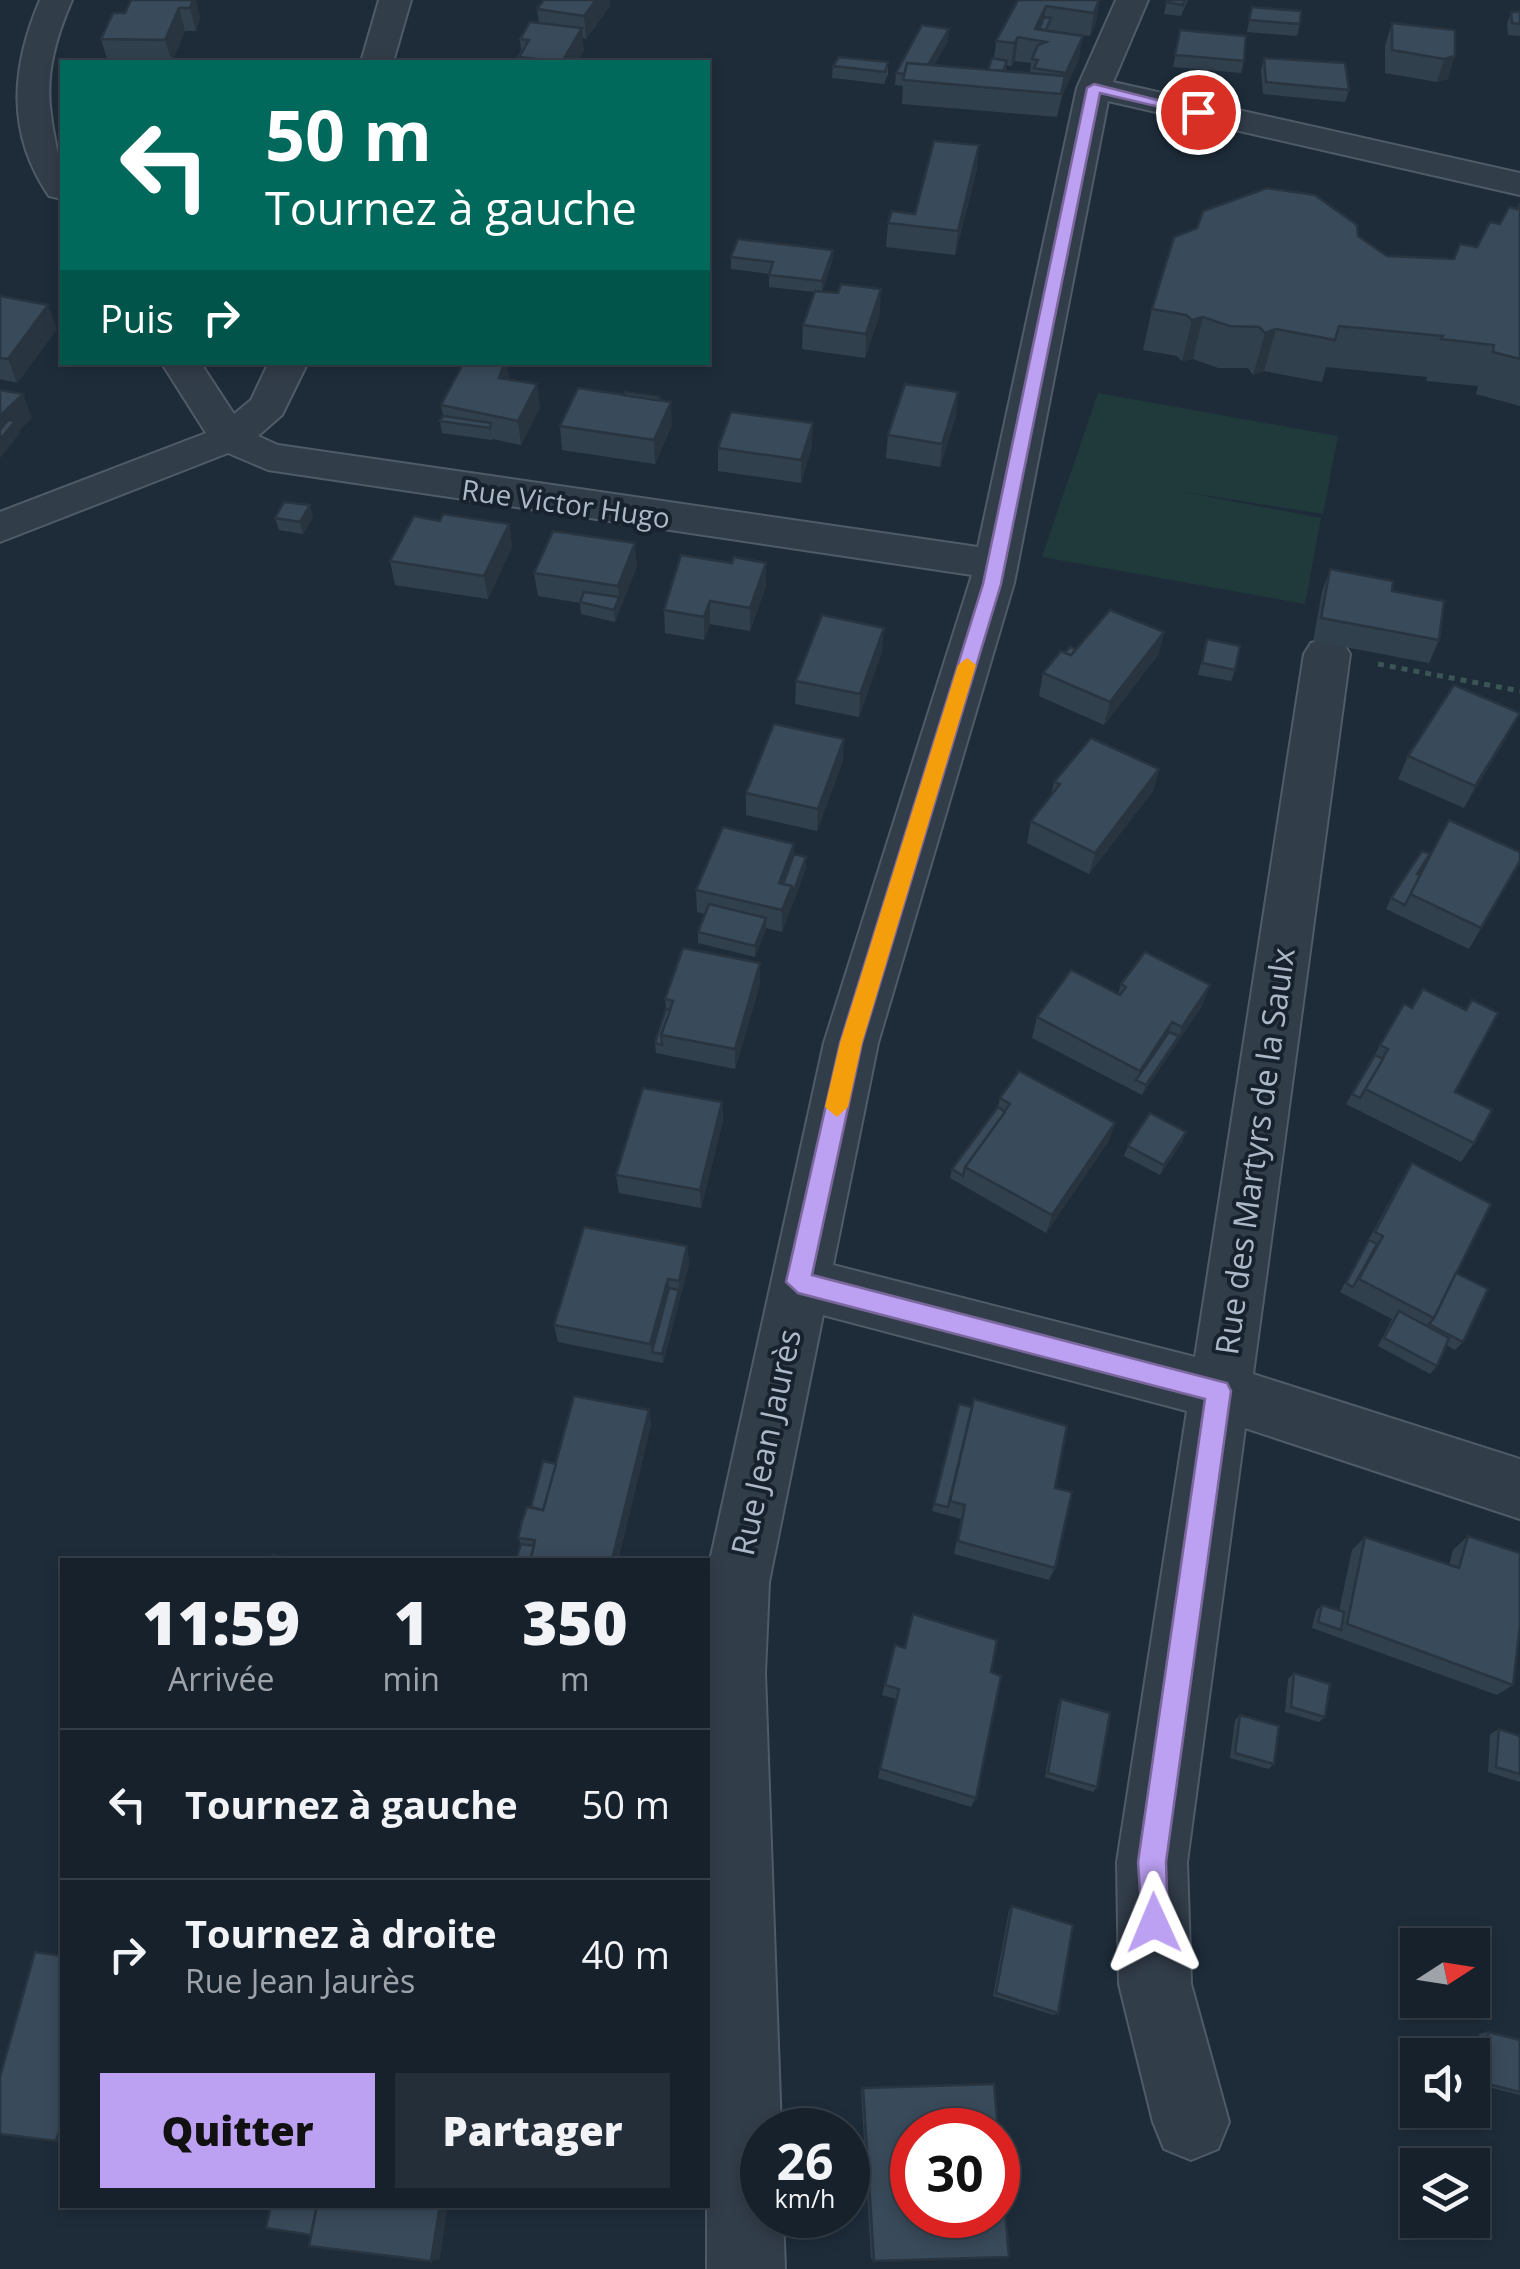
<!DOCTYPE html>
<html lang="fr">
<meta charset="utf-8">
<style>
:root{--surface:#16212c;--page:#232e38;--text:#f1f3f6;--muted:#9ea3a9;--line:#353e48;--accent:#bca0f2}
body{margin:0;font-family:"Open Sans",sans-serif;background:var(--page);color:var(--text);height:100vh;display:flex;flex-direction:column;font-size:38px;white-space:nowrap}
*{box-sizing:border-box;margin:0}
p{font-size:32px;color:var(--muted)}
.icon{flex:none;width:55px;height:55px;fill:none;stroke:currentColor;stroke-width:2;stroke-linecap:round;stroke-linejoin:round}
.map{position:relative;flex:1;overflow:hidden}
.sheet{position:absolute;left:60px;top:1558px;width:650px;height:650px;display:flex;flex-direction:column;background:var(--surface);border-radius:0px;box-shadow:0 5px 15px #0003,0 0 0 2px var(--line)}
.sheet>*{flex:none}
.guide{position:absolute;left:60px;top:60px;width:650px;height:305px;border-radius:0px;box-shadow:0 5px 15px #0003,0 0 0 2px var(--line);background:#00695c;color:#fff;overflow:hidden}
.needle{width:65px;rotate:78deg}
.tools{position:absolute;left:1400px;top:1928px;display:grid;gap:20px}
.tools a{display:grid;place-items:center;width:90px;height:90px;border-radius:0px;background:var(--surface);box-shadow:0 5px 15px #0003,0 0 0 2px var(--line);font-size:50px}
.speed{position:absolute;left:740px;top:2108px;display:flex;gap:20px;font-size:50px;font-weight:700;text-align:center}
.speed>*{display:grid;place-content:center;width:130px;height:130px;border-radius:50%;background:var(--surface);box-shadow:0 5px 15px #0003,0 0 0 2px var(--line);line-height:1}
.speed small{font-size:25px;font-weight:400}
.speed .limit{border:15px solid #d22;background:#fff;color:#111}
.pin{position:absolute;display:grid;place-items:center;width:85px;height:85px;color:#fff;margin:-42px;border:5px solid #fff;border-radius:50%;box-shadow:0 2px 10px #0007}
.me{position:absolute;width:110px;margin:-55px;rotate:359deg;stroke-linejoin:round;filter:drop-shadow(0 0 8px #0008)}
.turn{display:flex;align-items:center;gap:35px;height:210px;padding:0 40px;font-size:45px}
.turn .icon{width:130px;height:130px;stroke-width:2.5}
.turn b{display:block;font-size:70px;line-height:85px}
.then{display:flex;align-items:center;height:95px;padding:0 40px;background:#0003;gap:20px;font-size:38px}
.eta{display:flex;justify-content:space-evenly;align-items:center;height:170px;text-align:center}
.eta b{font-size:60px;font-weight:800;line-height:70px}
.primary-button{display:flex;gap:20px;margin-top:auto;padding:20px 40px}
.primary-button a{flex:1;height:115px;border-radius:0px;background:var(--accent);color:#111;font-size:40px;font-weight:800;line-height:115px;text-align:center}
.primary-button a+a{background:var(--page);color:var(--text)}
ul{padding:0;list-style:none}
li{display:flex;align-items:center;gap:30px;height:150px;padding:0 40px;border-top:2px solid var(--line)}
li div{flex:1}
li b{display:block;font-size:38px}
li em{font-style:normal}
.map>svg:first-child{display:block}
</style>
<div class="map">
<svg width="1520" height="2269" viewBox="0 0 1520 2269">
<rect width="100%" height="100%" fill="#1e2c3a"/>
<polygon fill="#20393b" points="1098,393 1338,436 1323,514 1178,491 1321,518 1305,604 1042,557"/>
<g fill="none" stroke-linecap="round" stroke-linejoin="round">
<g stroke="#4f5b68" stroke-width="4">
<g id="street">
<path d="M40,0h32c-16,37 -27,74 -21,114 3,30 13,54 11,85l-13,-3c-43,-63 -38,-128 -9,-196z"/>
<polygon points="379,0 411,0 393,62 361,62"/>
<polygon points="1116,0 1148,0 1113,82 1520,173 1520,195 1108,101 1014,583 878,1043 833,1265 1195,1357 1304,654 1311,643 1327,638 1343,643 1350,654 1253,1374 1520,1459 1520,1519 1245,1428 1187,1862 1191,1984 1229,2122 1218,2149 1191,2160 1164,2149 1153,2122 1119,1984 1117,1862 1187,1411 823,1315 769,1582 765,1673 781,2130 762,2130 762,2215 783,2215 785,2269 707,2269 708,1570 824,1043 972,575 268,470 228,453 0,542 0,512 206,433 161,362 200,362 234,414 251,400 269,362 308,362 282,415 258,436 278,445 978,547 1077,88"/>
</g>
</g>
<polyline stroke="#3b5555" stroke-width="5" stroke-dasharray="6 6" stroke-linecap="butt" points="1378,664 1520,691"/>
<use href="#street" fill="#323d4a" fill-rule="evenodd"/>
</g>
<g fill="#31404d" fill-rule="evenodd">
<polygon points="196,0 200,18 196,31 185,31 172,62 108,62 101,39 121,13"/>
<path d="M1018,0h81l-3,22 -6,14 -41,-6 30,29 -17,37 -5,21 -155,-13 1,-18 -8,-1 1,-12 52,-32 -14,24 54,5 6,-11 2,-18zM1015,61l16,2 -1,10 -24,-2v-6l5,1z"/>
<polygon points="1167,0 1188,0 1181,16 1164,14"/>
<polygon points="610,6 586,39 582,38 584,51 577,62 514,62 521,50 520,39 539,23 537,9"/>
<polygon points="1252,7 1300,24 1297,36 1247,32"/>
<polygon points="1511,12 1520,12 1520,36 1508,35 1507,24"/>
<polygon points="1392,23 1455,30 1448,79 1437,82 1385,73 1385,46"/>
<polygon points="1180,30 1244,61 1241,73 1173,67"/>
<polygon points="1264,58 1349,90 1345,102 1263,94 1261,70"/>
<polygon points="888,62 888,74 884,84 832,78 833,66"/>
<polygon points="977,169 955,255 886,247 888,223 915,214"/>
<polygon points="1520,204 1520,406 1476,394 1478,386 1426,381 1427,377 1326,367 1322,382 1264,371 1253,375 1248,368 1218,368 1193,359 1182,361 1177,356 1143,350 1152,309 1358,236 1387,256 1454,259 1477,247 1500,224 1517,209"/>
<polygon points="833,250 832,262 822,291 880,313 865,358 802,349 803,325 815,292 769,287 769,274 731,269 731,257"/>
<polygon points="0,296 57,329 17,383 0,379"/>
<polygon points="509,380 540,407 521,445 493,439 492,440 442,433 440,421 443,416 441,405"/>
<polygon points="624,395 659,397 672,425 655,464 562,450 560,426"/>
<polygon points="956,416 940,467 886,458 888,435"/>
<polygon points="812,446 801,483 718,471 718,448"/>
<polygon points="313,517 303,534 279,530 275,518"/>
<polygon points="440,521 509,524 512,547 488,599 395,585 390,561"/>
<polygon points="637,566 615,622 581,614 580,603 538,596 534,573"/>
<polygon points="1330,569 1392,591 1439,640 1429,663 1313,641 1322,592"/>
<polygon points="766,586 750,631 710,624 704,640 665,633 664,610"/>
<polygon points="1164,632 1158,655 1104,725 1039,696 1043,673 1065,653"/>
<polygon points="1207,639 1235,670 1231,681 1198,675"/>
<polygon points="882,651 859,717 795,704 796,681"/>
<polygon points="1520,713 1508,735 1464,808 1398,779 1408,756"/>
<polygon points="843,761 817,831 746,815 746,793"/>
<polygon points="1159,769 1153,791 1089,874 1027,843 1031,821 1051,796 1054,782"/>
<polygon points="794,854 806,857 806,868 782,932 766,928 755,957 698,943 698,932 705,914 697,912 696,890"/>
<polygon points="1430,854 1418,874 1520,861 1469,949 1386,909 1391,898"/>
<polygon points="760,984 735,1069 656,1053 655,1043 666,1009 665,999"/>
<polygon points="1121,984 1210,985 1202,1006 1142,1095 1032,1038 1037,1017 1118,994"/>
<polygon points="1404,1004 1455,1092 1474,1143 1461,1162 1346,1104"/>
<polygon points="1000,1098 1115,1123 1108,1142 1046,1233 950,1178 952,1169 998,1107"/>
<polygon points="722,1102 723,1121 701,1208 619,1193 616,1175"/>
<polygon points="1186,1132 1182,1142 1160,1175 1124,1156 1128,1146"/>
<polygon points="1412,1163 1456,1273 1463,1342 1455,1350 1446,1345 1437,1366 1430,1374 1378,1346 1392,1319 1340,1292 1400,1182"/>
<polygon points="687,1246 689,1264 663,1363 558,1342 554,1325"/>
<polygon points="959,1404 1055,1488 1055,1568 1049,1580 954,1554 961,1519 932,1511"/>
<polygon points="649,1410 651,1425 618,1560 521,1544 518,1538 531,1507 556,1464"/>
<polygon points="1468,1536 1513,1685 1497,1695 1312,1628 1316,1611 1322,1605 1339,1611 1352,1550 1365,1537 1449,1565 1453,1550"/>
<polygon points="895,1645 991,1672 976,1798 971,1807 878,1778 896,1699 882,1695"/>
<polygon points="1294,1673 1325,1717 1319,1722 1285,1712 1288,1679"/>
<polygon points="1061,1699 1097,1787 1093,1792 1045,1777 1058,1705"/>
<polygon points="1240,1715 1274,1764 1268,1769 1230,1758 1235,1720"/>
<polygon points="1499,1729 1520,1736 1520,1782 1488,1772 1490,1734"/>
<polygon points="1012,1906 1058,2013 1054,2015 993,1996 1009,1910"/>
<polygon points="1488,2032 1520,2040 1520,2095 1479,2085 1479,2034"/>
<polygon points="863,2088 874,2261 871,2258 861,2090"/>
</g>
<g fill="#28343f">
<polygon points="193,0 196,0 200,18 196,31 190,8"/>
<polygon points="596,0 610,0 610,6 586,39 584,16"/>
<polygon points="1099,0 1096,22 1090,36 1094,13"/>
<polygon points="1046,6 1043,29 1035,29"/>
<polygon points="179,8 185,31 172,62 165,40"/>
<polygon points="582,28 584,51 577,62 562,62"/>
<polygon points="949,29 948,41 924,82 922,75"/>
<polygon points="1083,36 1079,59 1062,97 1066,73"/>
<polygon points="1018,37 1015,61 1011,66 1014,43"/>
<polygon points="1455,56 1448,79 1437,82 1444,59"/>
<polygon points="979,145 977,169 955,255 958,231"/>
<polygon points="833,250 832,262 822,293 822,281"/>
<polygon points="881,289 880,313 865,358 866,334"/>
<polygon points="48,305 57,329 17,383 8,359"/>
<polygon points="1203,317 1193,359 1182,361 1192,320"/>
<polygon points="1276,329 1264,371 1253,375 1265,333"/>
<polygon points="505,362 507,362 510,384 499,378"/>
<polygon points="537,384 540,407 521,445 518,421"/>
<polygon points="958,392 956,416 940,467 942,444"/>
<polygon points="23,394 32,418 19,431 20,433 0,458 0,416"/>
<polygon points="671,402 672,425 655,464 654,440"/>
<polygon points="813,423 812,446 801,483 801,460"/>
<polygon points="310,505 313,517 303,534 300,522"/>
<polygon points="509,524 512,547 488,599 484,576"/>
<polygon points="635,543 637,566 615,622 614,610 619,597 618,586"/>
<polygon points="766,563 766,586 750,631 750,608"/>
<polygon points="710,601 710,624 704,640 704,617"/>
<polygon points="884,628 882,651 859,717 860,694"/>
<polygon points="1164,632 1158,655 1104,725 1110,702"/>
<polygon points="1520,713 1508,735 1464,808 1475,786"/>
<polygon points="844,739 843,761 817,831 818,809"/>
<polygon points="1159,769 1153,791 1089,874 1095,853"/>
<polygon points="794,844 794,865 783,894 779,883"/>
<polygon points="806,857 806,868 782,932 782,910"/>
<polygon points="766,918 766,929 755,957 755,946"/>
<polygon points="760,963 760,984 735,1069 735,1049"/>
<polygon points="1210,985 1202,1006 1142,1095 1146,1085 1179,1037 1182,1027"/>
<polygon points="1172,1022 1165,1042 1136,1081 1140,1071"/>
<polygon points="722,1102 723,1121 701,1208 700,1190"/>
<polygon points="1115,1123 1108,1142 1046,1233 1052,1215"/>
<polygon points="1186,1132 1182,1142 1160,1175 1164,1165"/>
<polygon points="687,1246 689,1264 663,1363 662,1354 679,1290 679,1281"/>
<polygon points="668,1279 670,1296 652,1352 650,1344"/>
<polygon points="649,1410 651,1425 618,1560 612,1560"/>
<polygon points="62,2123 62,2141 56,2141"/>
<polygon points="440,2205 448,2205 440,2259 431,2261"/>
</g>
<g fill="#394a5a" stroke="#28343f" stroke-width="2.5" fill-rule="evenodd">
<polygon points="131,0 193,0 190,8 179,8 165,40 101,39 113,13 125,13"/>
<polygon points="544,0 596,0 584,16 537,9"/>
<polygon points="1018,0 1099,0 1094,13 1046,6 1035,29 1083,36 1066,73 1034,68 1038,60 1032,59 1038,45 1046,42 1018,37 1014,43 996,41"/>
<polygon points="1167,0 1185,0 1183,5 1166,2"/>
<polygon points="1252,7 1301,11 1300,24 1249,20"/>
<polygon points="1511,12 1520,12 1520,24 1512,23"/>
<polygon points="1044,17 1051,18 1046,30 1039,29"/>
<polygon points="530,22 582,28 562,62 519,57 529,40 520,39"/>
<polygon points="1392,23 1455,30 1455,56 1444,59 1392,50"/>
<polygon points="922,25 949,29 928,65 907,63 905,74 896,73"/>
<polygon points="1180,30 1246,36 1244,61 1175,55"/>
<polygon points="839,57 888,62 885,72 833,66"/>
<polygon points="992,58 1007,61 1003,71 988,70"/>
<polygon points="1264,58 1345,63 1349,90 1266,82"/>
<polygon points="907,63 1065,76 1061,94 903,80"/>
<polygon points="934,141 979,145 958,231 888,223 892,211 915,214"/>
<polygon points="1267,188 1315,195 1357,225 1358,236 1387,256 1454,259 1460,244 1477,247 1490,222 1500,224 1509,207 1517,209 1520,204 1520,359 1493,352 1494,345 1441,339 1443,336 1339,326 1335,340 1276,329 1265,333 1259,327 1229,326 1203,317 1192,320 1186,315 1152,309 1174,237 1197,228 1203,211"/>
<polygon points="738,239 833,250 822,281 769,275 773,262 731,257"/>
<polygon points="841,284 881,289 866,334 803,325 815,291 838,293"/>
<polygon points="0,296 48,305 8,359 0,358"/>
<polygon points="464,362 505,362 499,378 537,384 518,421 441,405"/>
<polygon points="905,384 958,392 942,444 888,435"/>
<polygon points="578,388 671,402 654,440 560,426"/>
<polygon points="0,390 23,394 0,416"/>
<polygon points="625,392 659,397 658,400 624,395"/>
<polygon points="731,412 813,423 801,460 718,448"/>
<polygon points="443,416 491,423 490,428 440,421"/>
<polygon points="8,420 15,421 0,440 0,430"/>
<polygon points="284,502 310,505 300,522 275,518"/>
<polygon points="443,514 509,524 484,576 390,561 414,516 440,521"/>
<polygon points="553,531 635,543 618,586 534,573"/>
<polygon points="681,555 732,563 734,557 766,563 750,608 710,601 704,617 664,610"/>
<polygon points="1330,569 1393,581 1392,591 1444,601 1439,640 1321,618"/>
<polygon points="584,592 619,597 614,610 580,602"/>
<polygon points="1110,610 1164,632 1110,702 1043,673 1061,651 1071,655"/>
<polygon points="822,615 884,628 860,694 796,681"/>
<polygon points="1207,639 1240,646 1235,670 1202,663"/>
<polygon points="1070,647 1076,649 1071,655 1065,653"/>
<polygon points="1454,685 1520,713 1475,786 1408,756"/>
<polygon points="774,724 844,739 818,809 746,793"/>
<polygon points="1091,738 1159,769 1095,853 1031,821 1060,784 1054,782"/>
<polygon points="1449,820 1520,852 1520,861 1481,928 1410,894"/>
<polygon points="723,827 794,844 779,883 792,886 782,910 696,890"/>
<polygon points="1422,851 1430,854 1417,874 1420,875 1405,905 1391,898"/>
<polygon points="794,854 806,857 792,896 792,886 783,884"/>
<polygon points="709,904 766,918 755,946 698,932"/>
<polygon points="683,948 760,963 735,1049 661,1035 673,1001 665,999"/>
<polygon points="1145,952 1210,985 1182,1027 1172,1022 1140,1071 1037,1017 1071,970 1120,995 1126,987 1121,984"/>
<polygon points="1423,989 1466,1010 1472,1000 1498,1013 1455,1092 1492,1110 1474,1143 1365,1089 1388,1049 1380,1045 1404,1004 1412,1008"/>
<polygon points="666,1009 670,1010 661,1035 662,1045 655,1043"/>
<polygon points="1169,1032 1179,1036 1146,1085 1136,1080"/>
<polygon points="1375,1055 1383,1059 1360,1098 1352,1094"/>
<polygon points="1019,1071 1115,1123 1052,1215 965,1167 1010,1104 1000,1098"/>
<polygon points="643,1088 722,1102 700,1190 616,1175"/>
<polygon points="998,1107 1005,1112 965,1167 963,1176 952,1169"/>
<polygon points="1150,1113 1186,1132 1164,1165 1128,1146"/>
<polygon points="1412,1163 1491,1204 1434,1318 1359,1279 1383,1236 1375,1232"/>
<polygon points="584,1227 687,1246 679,1281 668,1279 650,1344 554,1325"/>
<polygon points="1369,1240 1377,1244 1353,1287 1346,1283"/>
<polygon points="1456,1273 1488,1289 1463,1342 1429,1324 1434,1318"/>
<polygon points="669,1288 679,1290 662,1354 652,1352"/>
<polygon points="1399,1311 1449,1338 1437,1366 1384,1338"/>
<polygon points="574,1396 649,1410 612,1560 530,1560 535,1540 518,1538 522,1521 527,1507 543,1510"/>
<polygon points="974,1399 1067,1426 1055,1488 1072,1492 1055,1568 958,1541 965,1505 950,1501"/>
<polygon points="959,1404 972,1407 948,1507 934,1504"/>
<polygon points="543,1461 556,1464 543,1510 531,1507"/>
<polygon points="1468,1536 1520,1553 1520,1626 1513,1685 1347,1624 1365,1537 1459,1568"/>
<polygon points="521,1544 534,1546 530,1560 516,1560"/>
<polygon points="273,1555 293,1560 272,1560"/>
<polygon points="1322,1605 1344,1612 1341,1630 1318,1622"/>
<polygon points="913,1614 997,1640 991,1672 1001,1676 976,1798 880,1769 899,1689 885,1685 895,1645 905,1648"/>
<polygon points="1294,1673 1330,1684 1325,1717 1291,1707"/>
<polygon points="1061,1699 1110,1713 1097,1787 1048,1773"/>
<polygon points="1240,1715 1279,1726 1274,1764 1235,1753"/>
<polygon points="1499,1729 1520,1736 1520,1774 1496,1767"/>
<polygon points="1012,1906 1073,1925 1058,2013 996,1993"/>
<polygon points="35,1952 62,1956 62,2123 56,2141 0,2134 0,2077"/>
<polygon points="1488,2032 1520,2040 1520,2092 1488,2084"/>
<path d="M994,2084l15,173 -135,4 -11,-173zM912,2130h86v85h-86z"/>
<polygon points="271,2205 317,2205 311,2235 266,2228"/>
<polygon points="317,2205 440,2205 431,2261 309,2246"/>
</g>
<polygon fill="#bca0f2" stroke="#7a689d" stroke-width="2.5" points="1094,84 1205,112 1198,116 1100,93 1001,584 862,1043 812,1275 1227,1383 1231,1391 1166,1862 1168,1923 1164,1933 1154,1937 1143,1933 1138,1862 1205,1399 798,1293 786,1282 840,1043 983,584 1087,88"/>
<polygon fill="#f59e0b" points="967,658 976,665 862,1043 848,1107 837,1117 825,1107 840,1043 958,665"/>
<g text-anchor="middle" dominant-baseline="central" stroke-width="8" stroke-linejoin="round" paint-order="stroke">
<g font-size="28" fill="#acb8c7" stroke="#17222e">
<text transform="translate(566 503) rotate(8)">Rue Victor Hugo</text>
</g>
<g font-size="32" fill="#acb8c7" stroke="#17222e">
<text transform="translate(1254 1151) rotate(-82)">Rue des Martyrs de la Saulx</text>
<text transform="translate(765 1442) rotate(-78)">Rue Jean Jaurès</text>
</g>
</g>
</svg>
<div class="tools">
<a><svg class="needle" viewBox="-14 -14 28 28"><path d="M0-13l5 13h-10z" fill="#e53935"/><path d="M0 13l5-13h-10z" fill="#9ea3a9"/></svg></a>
<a><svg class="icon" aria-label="sound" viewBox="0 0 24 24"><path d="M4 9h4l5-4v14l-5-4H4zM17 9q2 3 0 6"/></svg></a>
<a><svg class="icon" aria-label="layers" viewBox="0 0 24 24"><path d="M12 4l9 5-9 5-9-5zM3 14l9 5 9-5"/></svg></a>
</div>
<div class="speed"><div>26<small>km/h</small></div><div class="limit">30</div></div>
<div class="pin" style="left:1198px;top:112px;background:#d93025"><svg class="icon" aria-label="arrive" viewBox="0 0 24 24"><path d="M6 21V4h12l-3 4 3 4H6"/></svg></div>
<svg class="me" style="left:1154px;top:1923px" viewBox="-20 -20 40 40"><path d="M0-17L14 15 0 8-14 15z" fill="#bca0f2" stroke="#fff" stroke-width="4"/></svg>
<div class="guide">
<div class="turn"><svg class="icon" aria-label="left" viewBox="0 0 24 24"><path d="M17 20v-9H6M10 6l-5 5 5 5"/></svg><div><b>50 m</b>Tournez à gauche</div></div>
<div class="then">Puis<svg class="icon" aria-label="right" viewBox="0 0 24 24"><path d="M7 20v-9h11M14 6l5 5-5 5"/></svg></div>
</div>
<section class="sheet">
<div class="eta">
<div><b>11:59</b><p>Arrivée</p></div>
<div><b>1</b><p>min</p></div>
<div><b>350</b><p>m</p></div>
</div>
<ul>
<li><svg class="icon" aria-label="left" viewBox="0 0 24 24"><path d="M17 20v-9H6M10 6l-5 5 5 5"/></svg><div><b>Tournez à gauche</b></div><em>50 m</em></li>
<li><svg class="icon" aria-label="right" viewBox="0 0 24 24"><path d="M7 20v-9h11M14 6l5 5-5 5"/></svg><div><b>Tournez à droite</b><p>Rue Jean Jaurès</p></div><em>40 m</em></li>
</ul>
<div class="primary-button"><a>Quitter</a><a>Partager</a></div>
</section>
</div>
